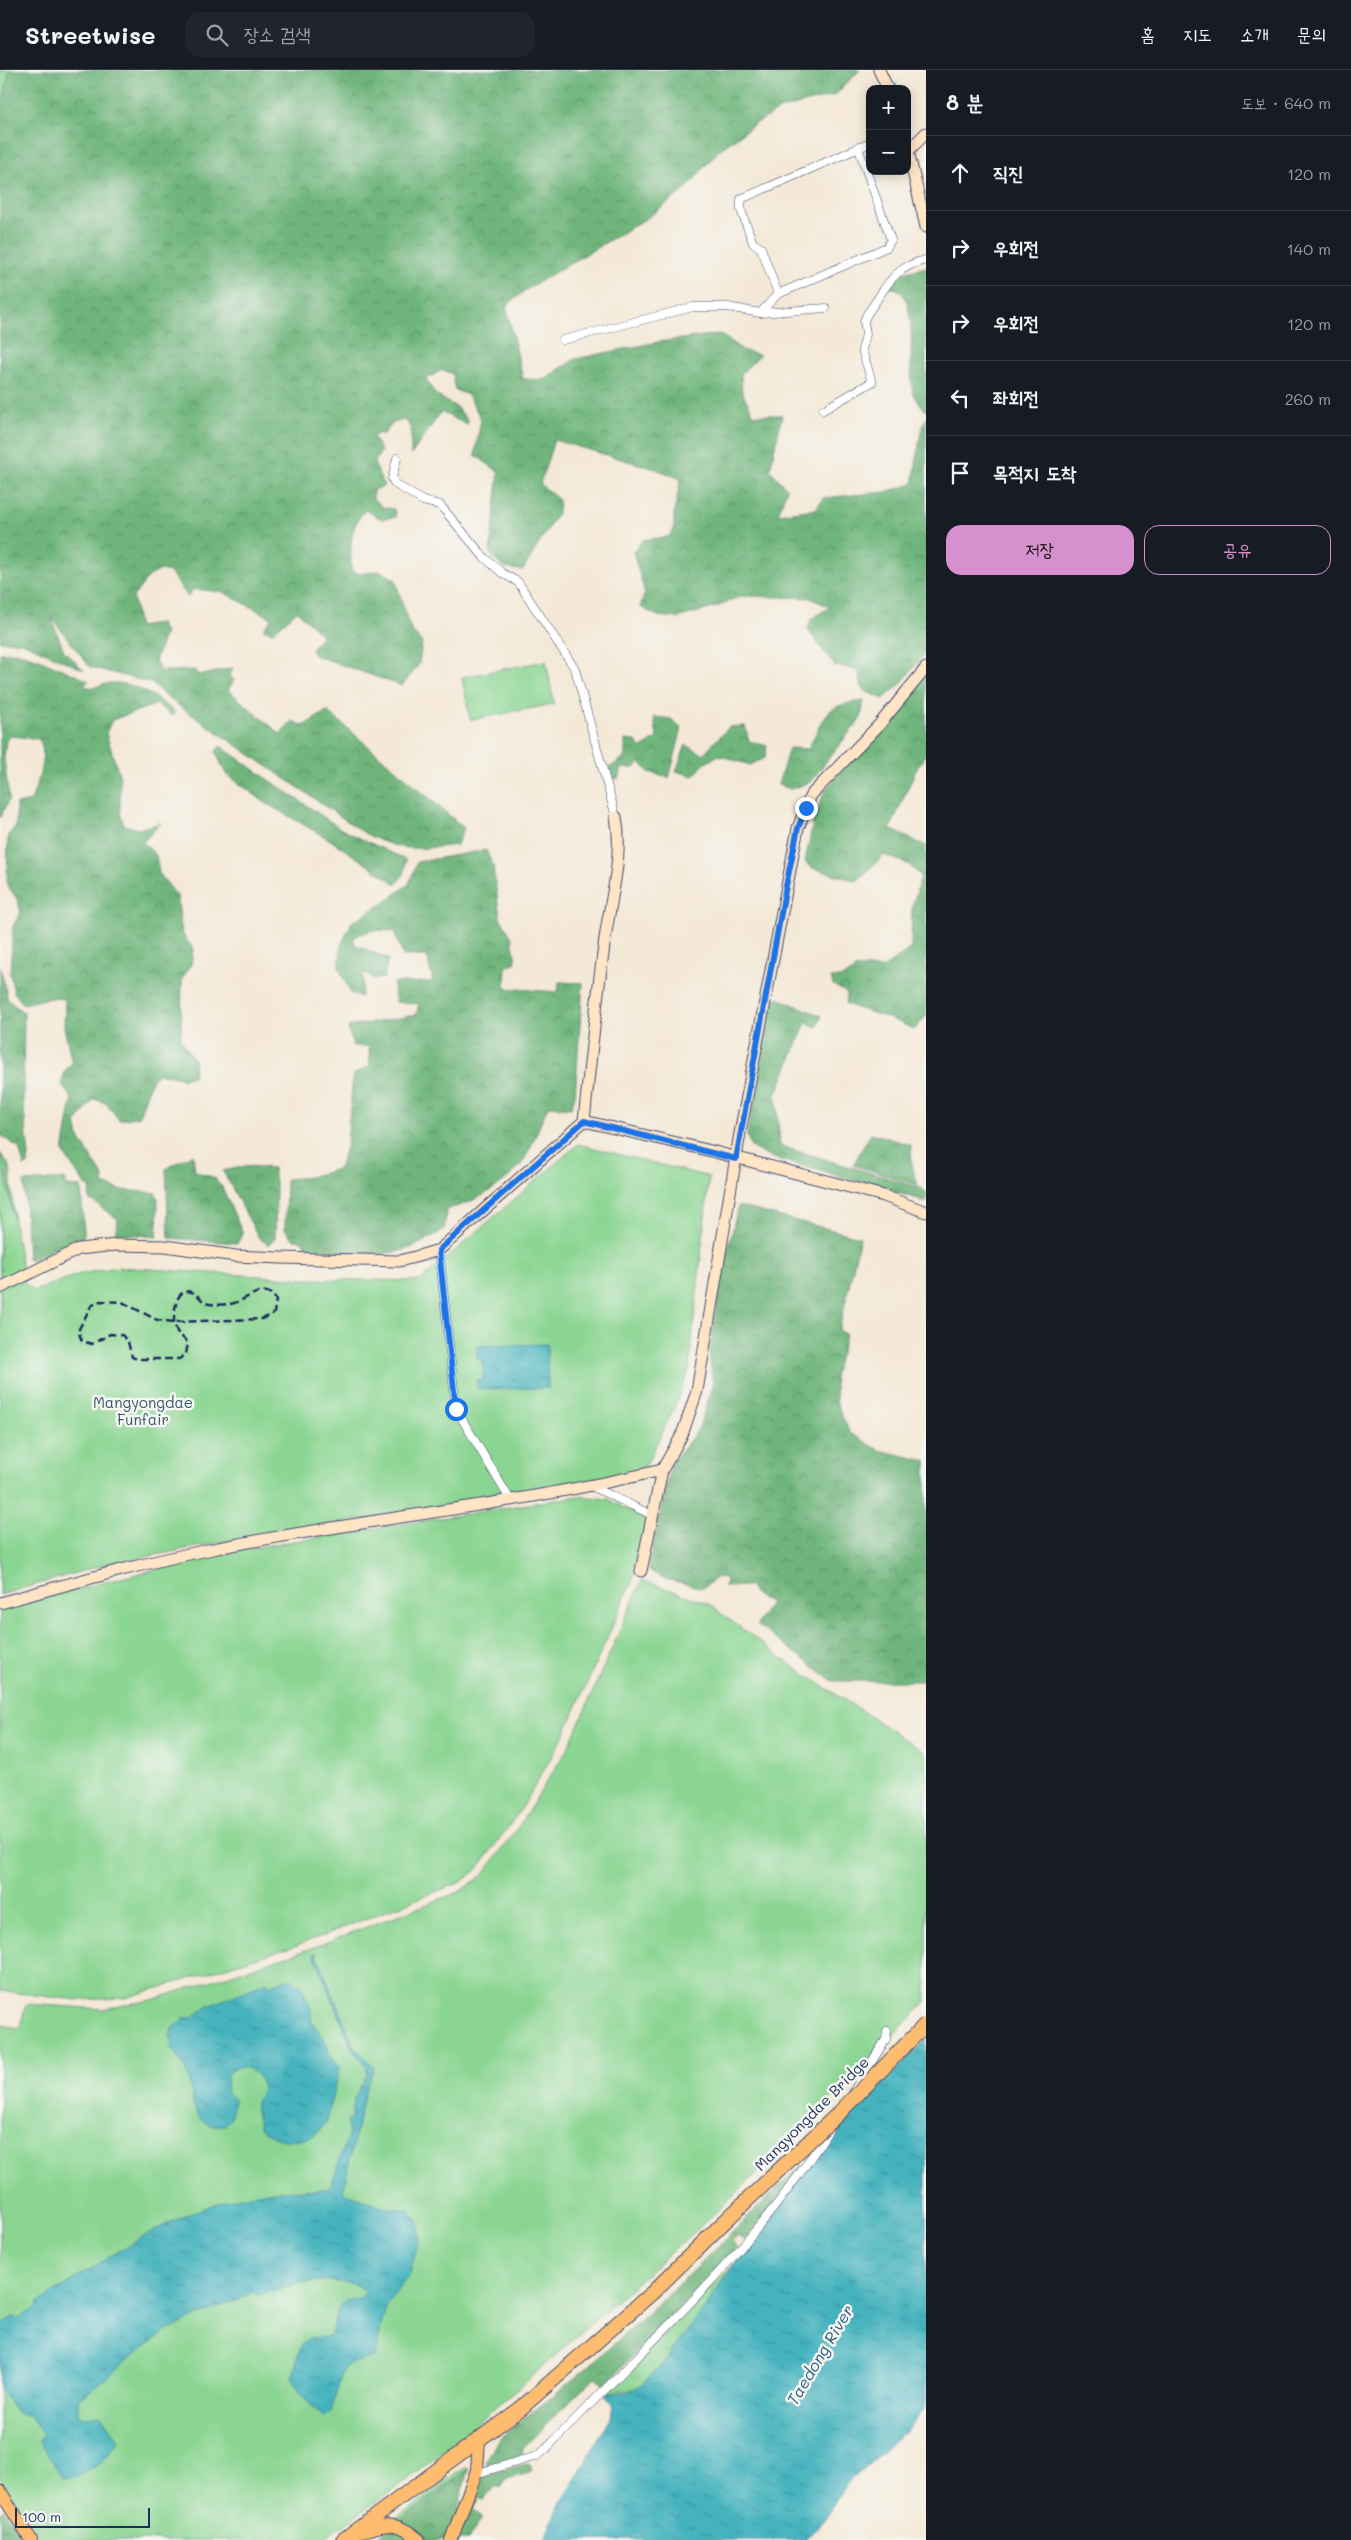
<!DOCTYPE html>
<html lang="ko">
<head>
<meta charset="utf-8">
<style>
	body { margin:0; font-family:Mali,"Poor Story",sans-serif; background:#20242c; color:#f1f3f6 }
	.controls { position:absolute; right:15px; top:15px; display:grid; overflow:hidden; border-radius:10px; box-shadow:0 2px 12px #0003 }
	.controls button { width:45px; height:45px; display:grid; place-items:center; padding:0; border:0; border-bottom:1px solid #363941; background:#171b24; color:#f1f3f6; font:25px sans-serif }
	.scale { position:absolute; left:15px; bottom:12px; width:135px; box-sizing:border-box; padding-left:5px; border:2px solid #1b2f5e; border-top:0; font-size:14px; line-height:18px; white-space:nowrap; color:#1b2f5e; -webkit-text-stroke:4px #f6f6f2; paint-order:stroke }
	.stop { position:absolute; width:15px; height:15px; margin:-11px; border:4px solid #1a73e8; border-radius:50%; background:#fff }
	.stop.end { background:#1a73e8; border-color:#fff; box-shadow:0 1px 5px #0008 }
	.list { margin:0; padding:0; list-style:none }
	h2 { display:flex; justify-content:space-between; align-items:center; height:65px; margin:0; padding:0 20px; font-size:21px }
	h2 small { font-size:16px; font-weight:400; color:#9ea1a6 }
	.list li { display:grid; grid-template-columns:32px 1fr auto; gap:15px; align-items:center; box-sizing:border-box; height:75px; padding:0 20px; border-top:1px solid #363941 }
	.list b { display:block; font-size:19px; white-space:nowrap }
	.list em { font-size:16px; font-style:normal; color:#9ea1a6 }
	.actions { display:flex; gap:10px; padding:15px 20px }
	.actions a { flex:1; padding:11px 0; border:1px solid #d690ce; border-radius:15px; text-align:center; font-size:18px; color:#d690ce }
	.actions .main { background:#d690ce; color:#111 }
	.icon { flex:none; width:28px; height:28px; fill:none; stroke:currentColor; stroke-width:2; stroke-linecap:round; stroke-linejoin:round }
	.map { position:relative; flex:none; width:926px; height:2470px; overflow:hidden }
	header { display:flex; align-items:center; gap:30px; box-sizing:border-box; height:70px; padding:0 25px; background:#171b24; border-bottom:1px solid #363941 }
	header strong { font-size:24px }
	nav { display:flex; gap:28px; margin-inline-start:auto; font-size:18px }
	.search { width:350px; height:45px; background:#20242c; display:flex; align-items:center; gap:12px; box-sizing:border-box; padding:0 18px; border-radius:15px; color:#9ea1a6; font-size:19px }
	main { display:flex }
	aside { flex:1; background:#171b24 }
	.map>svg:first-child { display:block }
	.grass { fill:url(#grass-tufts); stroke:#538278 }
	.forest { fill:url(#forest-crowns); stroke:#46726d }
	.park { fill:#8bd592; stroke:#538278 }
	.water { fill:url(#water-ripples); stroke:#30718e }
	.lines { fill:none; stroke-linecap:round; stroke-linejoin:round }
	.street-casing { stroke:#3c4b70; stroke-width:9 }
	.secondary-casing { stroke:#3c4b70; stroke-width:13 }
	.primary-casing { stroke:#3c4b70; stroke-width:14 }
	.highway-casing { stroke:#3c4b70; stroke-width:16 }
	.street { stroke:#fff; stroke-width:8 }
	.secondary { stroke:#ffe4c6; stroke-width:11 }
	.primary { stroke:#febc70; stroke-width:12 }
	.highway { stroke:#febc70; stroke-width:14 }
	.rail { stroke:#1b2f5e; stroke-width:2.5; stroke-dasharray:8 4; stroke-linecap:butt }
	.highway-bridge-casing { stroke:#3c4b70; stroke-width:16; stroke-linecap:butt }
	.highway-bridge { stroke:#febc70; stroke-width:14 }
	.route { stroke:#1a73e8; stroke-width:6 }
	.labels { text-anchor:middle; stroke-width:5; stroke-linejoin:round; paint-order:stroke }
	.park-label { font-size:15px; fill:#37586b; stroke:#f6f6f2 }
	.street-label { font-size:15px; fill:#1b2f5e; stroke:#f6f6f2 }
	.water-label { font-size:16px; font-style:italic; fill:#295d80; stroke:#f6f6f2 }
</style>
</head>
<body>
<header>
<strong>Streetwise</strong>
<div class="search"><svg class="icon" aria-label="search" viewBox="0 0 24 24"><circle cx="10" cy="10" r="6"/><path d="M15 15l6 6"/></svg>장소 검색</div>
<nav><a>홈</a><a>지도</a><a>소개</a><a>문의</a></nav>
</header>
<main>
<div class="map">
<svg width="926" height="2470" viewBox="0 0 926 2470">
	<defs>
		<pattern id="grass-tufts" width="24" height="20" patternUnits="userSpaceOnUse" patternTransform="scale(1.25)"><rect width="24" height="20" fill="#8bd592"/><path d="M3 7l-1-3M5 7V3M7 7l1-3M15 17l-1-3M17 17v-4M19 17l1-3" fill="none" stroke="#77b780"/></pattern>
		<pattern id="forest-crowns" width="20" height="18" patternUnits="userSpaceOnUse" patternTransform="scale(1.25)"><rect width="20" height="18" fill="#70b67c"/><path d="M2 6a3 3 0 1 1 6 0M12 15a3 3 0 1 1 6 0" fill="none" stroke="#5b9469"/></pattern>
		<pattern id="water-ripples" width="26" height="14" patternUnits="userSpaceOnUse" patternTransform="scale(1.25)"><rect width="26" height="14" fill="#44b3be"/><path d="M2 4q2-2 4 0t4 0M15 11q2-2 4 0t4 0" fill="none" stroke="#38929e"/></pattern>
	</defs>
	<rect width="100%" height="100%" fill="#f6f6f2"/>
	<filter id="ink" filterUnits="userSpaceOnUse"><feTurbulence type="fractalNoise" baseFrequency=".02" numOctaves="2"/><feDisplacementMap in="SourceGraphic" scale="10" xChannelSelector="R" yChannelSelector="G"/><feConvolveMatrix kernelMatrix="1 2 1 2 8 2 1 2 1" color-interpolation-filters="sRGB"/></filter>
	<filter id="wash" filterUnits="userSpaceOnUse"><feTurbulence type="fractalNoise" baseFrequency=".0096" numOctaves="4" result="noise"/><feDisplacementMap in="SourceGraphic" scale="20" xChannelSelector="R" yChannelSelector="G"/><feGaussianBlur stdDeviation="1.12" result="paint"/><feColorMatrix in="noise" values="0 0 0 0 0 0 0 0 0 0 0 0 0 0 0 0 0 1.4 0 .05"/><feComposite in="paint" operator="in"/></filter>
	<g filter="url(#wash)">
		<rect width="100%" height="100%" fill="#f4e8d6"/>
		<g class="grass">
			<path d="M734,2193C712,2227 671,2300 636,2318C626,2323 615,2319 606,2323Z"/>
			<path d="M465,2397L469,2399L400,2451L398,2450L399,2447Z"/>
		</g>
		<g class="forest">
			<path d="M0,0H860L835,25L781,39L755,54L718,81L686,119L647,148L527,219L506,236L523,309L543,310L575,289L658,272L720,264L742,280L760,285L741,304L742,322L754,345H782L770,400L787,419L778,444L816,439L823,428L885,422L913,414L921,361L926,348V582L900,615L883,629L863,620L858,599L835,596L808,560L811,549L830,537L810,528L741,526L716,537L677,548L658,546L640,537L645,523L633,482L643,470L668,467L674,460V443L681,409L656,399L554,370L540,414L559,430L558,442L523,500C507,499 499,498 490,483L499,402L475,385L481,349L468,325L455,320L453,304L442,300L426,309L435,324L456,337L468,350L467,355L441,342L411,385V359L406,350L394,352L383,365L379,363L373,367L381,381L374,393L384,416L373,420V429L383,437L394,439L396,447L381,449L366,440C348,456 351,479 351,501L359,504L380,501L395,509L410,558L422,573L419,594L402,616L314,585L311,579L322,565L297,541L273,562L263,559L272,548L223,522L193,519L188,527L170,502L161,500L149,506L133,527L139,557L160,553L165,563L155,590L160,601L195,600L197,604L202,605L233,598L229,606L234,610L228,620L280,664L292,651L303,656L327,641L464,758L457,775C416,779 404,783 366,764L169,629L151,613L90,597L51,547L64,581L84,600L22,572L0,571Z"/>
			<path d="M926,197V341C922,336 915,329 913,322C907,298 919,236 899,220C896,218 891,218 888,217L903,203Z"/>
			<path d="M15,582L37,588L89,611L84,616C95,620 100,614 111,613C136,612 157,628 175,642L172,646L157,634L112,650L106,663L120,707V743L124,755L138,759L161,753L143,772L156,785L159,803L177,826L182,863L193,879L191,895L182,909L181,970L195,991L193,1006L182,1009L159,1003L152,1009L139,1046L119,1050L106,1033L94,1029L76,1052L79,1068L104,1108L103,1114L121,1120L156,1123L158,1130L157,1167L115,1163L118,1149L89,1129L90,1117L85,1115L63,1082L72,1029L62,1015L64,1002L72,993L64,957L65,929L50,928L23,934L14,922L10,904L13,856L21,842L17,829L7,815L8,765L16,756V734L31,731C37,714 49,685 39,669L11,666L6,670L4,688L9,729L0,748V583Z"/>
			<path d="M926,604V684L915,702L890,759L926,776V946L914,960C893,947 869,943 846,934L847,923L833,915L831,908H842L857,898H883L911,878L912,838L921,806L908,794L884,785L857,811L812,798L805,792L813,753L825,720Z"/>
			<path d="M864,631L861,648L810,712L791,719L778,715L789,678L808,679C826,646 822,635 864,631Z"/>
			<path d="M654,647L671,649L682,658L669,708L649,702L640,693L635,698H621L618,709L609,707V698L625,687V670L636,671L640,679L657,668Z"/>
			<path d="M745,656L749,671L767,676L765,688L750,695L718,685L703,695L694,706L676,701L686,675L703,684L729,657Z"/>
			<path d="M220,676L341,759L406,790L404,804L396,814L332,771L264,732L225,703L216,682Z"/>
			<path d="M486,780L493,796L500,847L512,868L516,892L506,897L505,918L558,922L559,912L583,913L575,1026L571,1038L548,1036C541,1051 529,1085 520,1096C502,1116 472,1134 447,1139L444,1160C429,1168 413,1179 396,1182C367,1187 336,1181 307,1178L302,1170L293,1169L285,1159L286,1109L310,1107L339,1099L347,1074L353,1005L370,996L369,976H353L348,957L416,945L419,934L396,932L393,913L433,912L427,886H403L394,861L372,860L354,867V874L388,889L384,908L374,909L364,902L361,927L351,924L339,898L341,875L352,852L384,833L409,814L417,792Z"/>
			<path d="M0,896L8,930L24,943L23,1032L29,1085L28,1095L24,1096L19,1078L0,1065Z"/>
			<path d="M777,928L822,946L817,957L806,953L776,1025L780,1076L921,1118L926,1122V1133L919,1129L767,1086L751,1077L747,1065L772,935L774,929Z"/>
			<path d="M871,1063L911,1075L912,1097L918,1115L853,1095Z"/>
			<path d="M0,1083L10,1096L17,1195L0,1205Z"/>
			<path d="M193,1084L195,1101L215,1108L222,1117L243,1164L237,1173L169,1168L166,1099Z"/>
			<path d="M247,1096L273,1098L276,1120L275,1169L269,1175L259,1168L223,1101Z"/>
			<path d="M65,1109L67,1116L81,1117L84,1164L81,1171L53,1179L33,1190L28,1189L24,1112Z"/>
			<path d="M738,1136L860,1167L839,1260L846,1265L834,1307L837,1335L850,1363L879,1380L926,1391V1611H833L757,1555L770,1532L755,1525L750,1516L725,1517L726,1508L717,1507L703,1518L666,1509L650,1501L649,1493L671,1394L698,1360L713,1316L709,1283L719,1219Z"/>
			<path d="M801,2095L802,2098L745,2170L738,2166L732,2172L738,2178L604,2315L594,2307L522,2379L523,2385L486,2396C489,2369 531,2344 552,2327C640,2255 720,2174 801,2095Z"/>
			<path d="M529,2393L532,2400L530,2403L507,2409L501,2418L496,2416L483,2431L479,2429L473,2439L482,2448L468,2470H454L478,2412L488,2404Z"/>
			<path d="M469,2399L449,2470H423L400,2451Z"/>
			<path d="M4,2439L23,2470H0V2442Z"/>
			<path d="M390,2458L415,2470H372Z"/>
		</g>
		<g class="park">
			<path d="M0,0H9L0,48Z"/>
			<path d="M546,591L554,634L470,650L462,607Z"/>
			<path d="M578,1074L709,1107L689,1300L676,1334L646,1395L616,1408L212,1474L99,1496L0,1525V1099L5,1103L25,1214L34,1221L80,1204L118,1197L306,1209L420,1211Z"/>
			<path d="M579,1426L608,1429L646,1450L638,1498L564,1665L522,1738L476,1801L461,1812L298,1875L125,1928L78,1930L0,1921V1539L188,1491L245,1479Z"/>
			<path d="M642,1510L707,1533L791,1595L926,1683V1932L736,2124L521,2316L417,2403L333,2462L320,2470H41L0,2408V1955L19,1958L27,1934L103,1939L152,1930L309,1879L459,1822L483,1805L517,1759L568,1678Z"/>
		</g>
		<g class="water">
			<path d="M547,1274L548,1318L477,1319V1310H481L484,1301L482,1292L477,1288L476,1276Z"/>
			<path d="M316,1883L354,1976L374,1997L365,2022L343,2120L346,2124L388,2138L407,2139L418,2151L420,2167L409,2207L400,2215L386,2237L374,2287L349,2294L343,2299L331,2342L327,2346H322L298,2321L292,2309L301,2275L309,2268L330,2267L340,2235L348,2230L361,2229L364,2221C357,2213 348,2213 339,2212C306,2208 288,2216 258,2226L254,2222C224,2235 194,2246 166,2262C134,2282 108,2308 78,2330V2344L84,2347L101,2345L118,2370C113,2385 79,2414 62,2407L39,2370L43,2365L29,2345L17,2344L0,2317V2255L14,2247L18,2249L39,2236L38,2233C109,2188 182,2132 269,2122C287,2120 307,2120 326,2119L331,2115L349,2063L347,2052L352,2046L354,2029L367,2004L366,1996L353,1980L314,1884Z"/>
			<path d="M282,1910H292L297,1915L300,1912L311,1939V1950L324,1968L331,1988L339,1997C339,2008 335,2016 332,2027C330,2034 330,2043 327,2050C314,2076 280,2076 260,2058C258,2050 255,2042 256,2034C257,2025 264,2022 261,2012C257,1998 233,1990 227,2006C226,2011 226,2018 227,2023L235,2030L230,2049L225,2055C187,2060 195,2024 187,2002C183,1992 175,1984 169,1976L172,1973L170,1966L172,1958L183,1951L182,1948H192L208,1936L267,1912L269,1916Z"/>
			<path d="M926,1969V2337L908,2359L847,2414L819,2457L806,2470H545L559,2437L611,2347L613,2334L606,2327V2323L628,2322L638,2317L658,2300L707,2235L758,2159L821,2077Z"/>
		</g>
	</g>
	<g filter="url(#ink)">
		<g class="lines">
			<defs>
				<g id="street">
					<path d="M778,224L887,177L891,170L858,77"/>
					<path d="M760,243L826,238"/>
					<path d="M563,270L693,237H728L760,243L778,224L761,178L753,173L741,140V129L870,73"/>
					<path d="M823,340L872,312L862,280L866,264L864,251L867,244C886,219 891,197 926,190"/>
					<path d="M397,388L392,409L395,414L423,431L440,435L483,486L502,503L518,512L575,599L616,747"/>
					<path d="M439,1180L456,1339L511,1431"/>
					<path d="M593,1417L652,1445"/>
					<path d="M853,2022L886,1969L887,1961"/>
					<path d="M477,2400L482,2402L537,2386L546,2379C646,2276 757,2178 832,2055"/>
				</g>
				<g id="secondary">
					<path d="M879,0L888,19"/>
					<path d="M926,63L908,81L926,157"/>
					<path d="M584,1051L711,1081L884,1126L926,1142"/>
					<path d="M0,1218L79,1179L116,1175L165,1176L236,1186L280,1188L399,1191L415,1187L439,1180L584,1051C590,992 596,934 604,876C609,834 624,788 616,747"/>
					<path d="M641,1501L662,1400L682,1365L697,1321L740,1063L798,758L811,725L879,655L926,598"/>
					<path d="M0,1533C69,1514 138,1494 208,1480C359,1449 512,1436 662,1400"/>
				</g>
				<g id="primary">
					<path d="M0,2421L31,2470"/>
					<path d="M355,2464C382,2454 396,2449 419,2470"/>
					<path d="M451,2470L477,2400L479,2370"/>
				</g>
				<path id="highway" d="M343,2470L520,2339L653,2222L720,2156"/>
			</defs>
			<use href="#street" class="street-casing"/>
			<use href="#secondary" class="secondary-casing"/>
			<use href="#primary" class="primary-casing"/>
			<use href="#highway" class="highway-casing"/>
			<use href="#street" class="street"/>
			<use href="#secondary" class="secondary"/>
			<use href="#primary" class="primary"/>
			<use href="#highway" class="highway"/>
			<path class="rail" d="M174,1252L157,1250L122,1232L100,1231L91,1236L78,1261L82,1271L92,1274L110,1264L122,1265L128,1272L132,1287L137,1289H179L186,1284L188,1273L177,1262L174,1252C174,1241 176,1214 194,1223C198,1225 201,1230 206,1233C211,1235 222,1235 229,1234C245,1233 264,1209 276,1230L274,1243L262,1249L174,1252"/>
			<defs>
				<path id="highway-bridge" d="M720,2156L840,2042L926,1954"/>
			</defs>
			<use href="#highway-bridge" class="highway-bridge-casing"/>
			<use href="#highway-bridge" class="highway-bridge"/>
		</g>
	</g>
	<g class="lines" filter="url(#ink)">
		<path class="route" d="M456,1339L439,1180L584,1051L736,1089L786,816L798,758L806,738"/>
	</g>
	<g class="labels">
		<g class="park-label">
			<text x="143" y="1338">Mangyongdae<tspan x="143" dy="17">Funfair</tspan></text>
		</g>
		<g class="street-label">
			<text transform="translate(812 2044) rotate(-45)" y="5">Mangyongdae Bridge</text>
		</g>
		<g class="water-label">
			<text transform="translate(820 2285) rotate(-59)" y="6">Taedong River</text>
		</g>
	</g>
</svg>
<div class="controls">
<button>+</button>
<button>−</button>
</div>
<div class="scale">100 m</div>
<div class="stop" style="left:456px;top:1339px"></div>
<div class="stop end" style="left:806px;top:738px"></div>
</div>
<aside>
<h2>8 분<small>도보 · 640 m</small></h2>
<ul class="list">
<li><svg class="icon" aria-label="ahead" viewBox="0 0 24 24"><path d="M12 20V5M6 11l6-6 6 6"/></svg><div><b>직진</b></div><em>120 m</em></li>
<li><svg class="icon" aria-label="right" viewBox="0 0 24 24"><path d="M7 20v-9h11M14 6l5 5-5 5"/></svg><div><b>우회전</b></div><em>140 m</em></li>
<li><svg class="icon" aria-label="right" viewBox="0 0 24 24"><path d="M7 20v-9h11M14 6l5 5-5 5"/></svg><div><b>우회전</b></div><em>120 m</em></li>
<li><svg class="icon" aria-label="left" viewBox="0 0 24 24"><path d="M17 20v-9H6M10 6l-5 5 5 5"/></svg><div><b>좌회전</b></div><em>260 m</em></li>
<li><svg class="icon" aria-label="arrive" viewBox="0 0 24 24"><path d="M6 21V4h12l-3 4 3 4H6"/></svg><div><b>목적지 도착</b></div></li>
</ul>
<div class="actions"><a class="main">저장</a><a>공유</a></div>
</aside>
</main>
</body>
</html>
